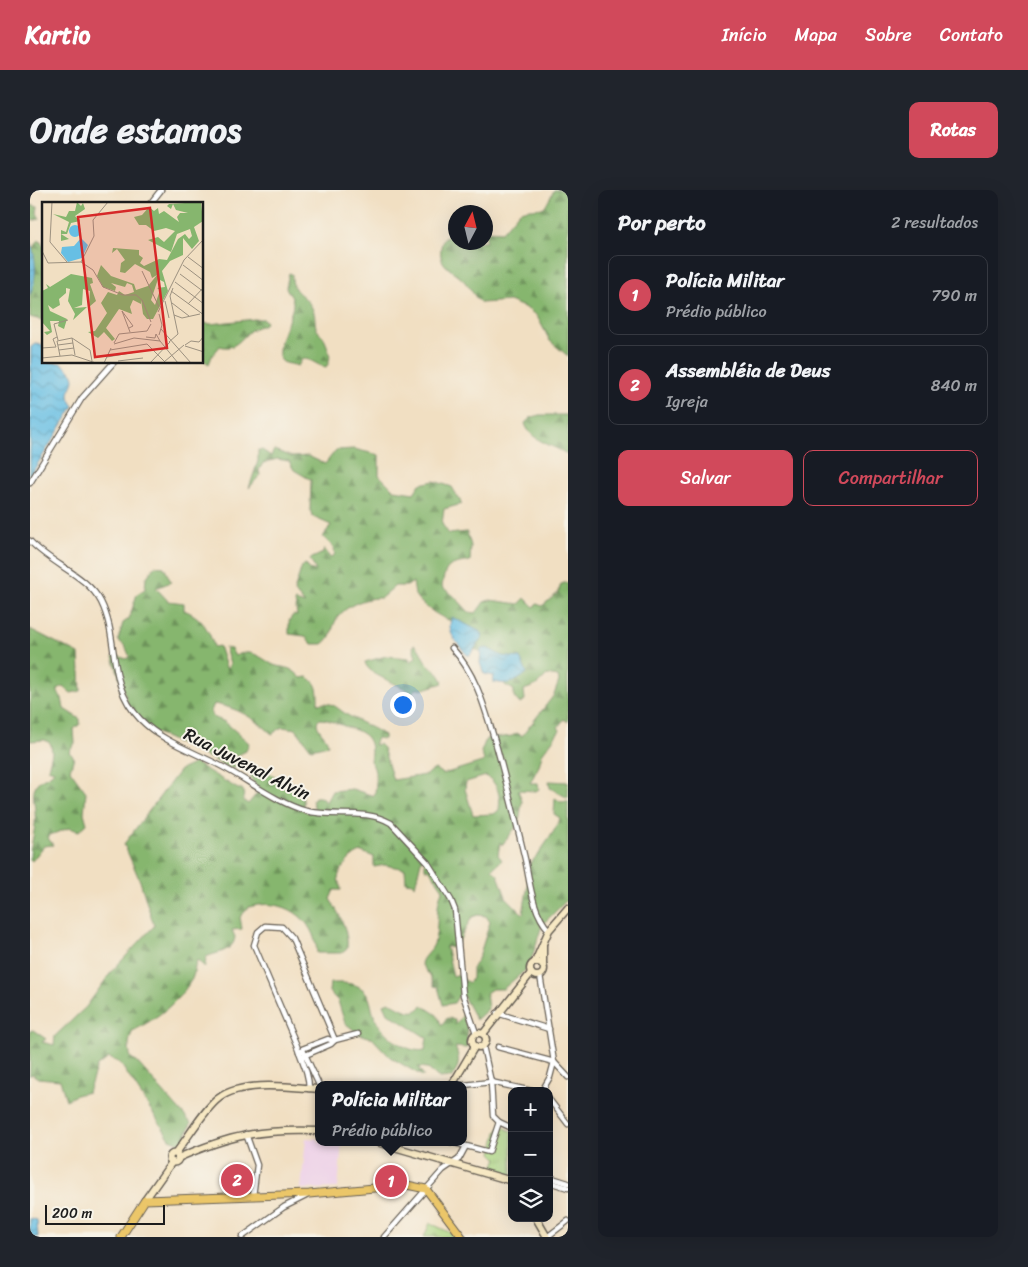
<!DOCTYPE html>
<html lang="pt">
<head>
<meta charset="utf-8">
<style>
	body { margin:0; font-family:Sriracha,sans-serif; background:#20242c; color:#f1f3f6 }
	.controls { position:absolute; right:15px; bottom:15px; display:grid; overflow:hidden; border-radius:10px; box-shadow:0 5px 20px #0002 }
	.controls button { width:45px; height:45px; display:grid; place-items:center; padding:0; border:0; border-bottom:1px solid #363941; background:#171b24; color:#f1f3f6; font:25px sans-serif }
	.compass { position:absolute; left:418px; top:15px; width:45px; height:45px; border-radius:50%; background:#171b24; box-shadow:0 5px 20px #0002; rotate:7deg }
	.scale { position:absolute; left:15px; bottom:12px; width:120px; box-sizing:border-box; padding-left:5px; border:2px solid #1c1c1c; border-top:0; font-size:14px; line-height:18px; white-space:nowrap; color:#1c1c1c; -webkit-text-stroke:4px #f7f3e8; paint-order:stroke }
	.you { position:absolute; left:372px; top:514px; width:18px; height:18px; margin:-12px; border:4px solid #fff; border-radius:50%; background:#1a73e8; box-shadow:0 0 0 8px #1a73e833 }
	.badge { display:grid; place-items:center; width:32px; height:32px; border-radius:50%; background:#d1495b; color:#fff; font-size:16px; font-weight:700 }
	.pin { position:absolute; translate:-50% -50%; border:2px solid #fff; box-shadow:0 1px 5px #0006 }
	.popup { position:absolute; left:285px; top:891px; width:152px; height:65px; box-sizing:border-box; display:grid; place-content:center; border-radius:10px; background:#171b24; filter:drop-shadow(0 1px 4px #0005); font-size:16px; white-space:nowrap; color:#9ea1a6 }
	.popup b { font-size:19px; color:#f1f3f6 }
	.popup::after { content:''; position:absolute; left:50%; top:100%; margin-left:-10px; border:10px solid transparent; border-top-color:#171b24 }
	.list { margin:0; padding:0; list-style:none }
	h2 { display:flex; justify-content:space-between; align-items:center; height:65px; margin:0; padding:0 20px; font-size:21px }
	h2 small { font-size:16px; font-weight:400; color:#9ea1a6 }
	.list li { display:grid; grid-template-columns:32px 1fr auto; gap:15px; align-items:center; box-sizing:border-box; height:80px; margin:0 10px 10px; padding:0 10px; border:1px solid #363941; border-radius:10px }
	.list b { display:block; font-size:19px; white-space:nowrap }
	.list p { margin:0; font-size:16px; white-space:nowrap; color:#9ea1a6 }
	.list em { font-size:16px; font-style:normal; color:#9ea1a6 }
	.actions { display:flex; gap:10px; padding:15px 20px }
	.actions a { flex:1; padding:11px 0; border:1px solid #d1495b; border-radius:10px; text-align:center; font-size:18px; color:#d1495b }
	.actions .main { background:#d1495b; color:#fff }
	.icon { flex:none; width:28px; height:28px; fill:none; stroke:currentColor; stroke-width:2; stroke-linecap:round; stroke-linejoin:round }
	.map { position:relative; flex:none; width:538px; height:1047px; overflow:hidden; border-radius:10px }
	header { display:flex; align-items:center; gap:30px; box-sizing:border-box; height:70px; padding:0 25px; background:#d1495b; color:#fff }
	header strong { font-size:24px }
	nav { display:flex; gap:28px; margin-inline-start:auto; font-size:18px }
	.intro { display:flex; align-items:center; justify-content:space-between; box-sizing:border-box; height:120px; padding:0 30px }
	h1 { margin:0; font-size:35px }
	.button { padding:12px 22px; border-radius:10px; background:#d1495b; color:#fff; font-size:18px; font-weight:700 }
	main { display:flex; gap:30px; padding:0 30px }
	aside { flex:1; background:#171b24; border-radius:10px; box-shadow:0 5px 20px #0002 }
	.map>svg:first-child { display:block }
	.built { fill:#edd0e8 }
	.grass { fill:url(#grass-tufts); stroke:#62784e }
	.forest { fill:url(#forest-firs); stroke:#516945; fill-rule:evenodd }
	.cemetery { fill:url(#cemetery-stones); stroke:#62784e }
	.water { fill:url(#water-waves); stroke:#426e80 }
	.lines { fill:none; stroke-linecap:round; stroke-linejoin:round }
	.street-casing { stroke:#676056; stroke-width:7 }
	.secondary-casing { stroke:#676056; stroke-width:9 }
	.primary-casing { stroke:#676056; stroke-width:9 }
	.street { stroke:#fff; stroke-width:4.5 }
	.secondary { stroke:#f7e8c3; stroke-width:6 }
	.primary { stroke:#ebc669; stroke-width:7 }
	.labels { text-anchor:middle; stroke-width:4; stroke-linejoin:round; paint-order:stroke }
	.street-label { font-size:18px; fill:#1c1c1c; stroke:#f7f3e8 }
	.inset-road { fill:none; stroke:#9c9180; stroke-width:1 }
	.view { fill:#d62828; fill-opacity:0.15; stroke:#d62828; stroke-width:2.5 }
	.inset-edge { fill:none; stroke:#1c1c1c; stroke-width:2.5 }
</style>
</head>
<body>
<header>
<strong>Kartio</strong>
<nav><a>Início</a><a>Mapa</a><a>Sobre</a><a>Contato</a></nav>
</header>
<div class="intro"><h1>Onde estamos</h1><a class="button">Rotas</a></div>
<main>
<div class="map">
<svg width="538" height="1047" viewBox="0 0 538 1047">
	<defs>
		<pattern id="grass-tufts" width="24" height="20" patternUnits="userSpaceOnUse" patternTransform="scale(1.25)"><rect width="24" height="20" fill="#a9d480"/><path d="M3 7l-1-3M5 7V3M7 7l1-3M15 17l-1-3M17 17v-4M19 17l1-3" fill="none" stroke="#91b56e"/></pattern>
		<pattern id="forest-firs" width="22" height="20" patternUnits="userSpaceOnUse" patternTransform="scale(1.25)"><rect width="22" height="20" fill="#86b66e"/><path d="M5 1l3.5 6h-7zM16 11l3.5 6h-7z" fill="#6d935a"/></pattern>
		<pattern id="cemetery-stones" width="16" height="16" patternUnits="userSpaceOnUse" patternTransform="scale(1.25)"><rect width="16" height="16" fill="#a9d480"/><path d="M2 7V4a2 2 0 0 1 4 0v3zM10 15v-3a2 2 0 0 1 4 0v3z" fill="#91b56e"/></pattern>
		<pattern id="water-waves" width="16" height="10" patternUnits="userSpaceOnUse" patternTransform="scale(1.25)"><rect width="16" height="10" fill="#67bfe4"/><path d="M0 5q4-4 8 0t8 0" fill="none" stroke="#549ab8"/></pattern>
	</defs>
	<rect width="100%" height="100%" fill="#f7f3e8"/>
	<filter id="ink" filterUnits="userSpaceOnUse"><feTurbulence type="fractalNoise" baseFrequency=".02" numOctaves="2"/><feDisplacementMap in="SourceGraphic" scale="10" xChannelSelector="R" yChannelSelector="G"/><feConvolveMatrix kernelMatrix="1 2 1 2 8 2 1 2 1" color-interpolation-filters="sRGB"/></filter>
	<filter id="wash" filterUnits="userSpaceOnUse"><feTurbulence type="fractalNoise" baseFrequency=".0096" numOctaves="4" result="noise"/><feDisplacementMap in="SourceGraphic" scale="20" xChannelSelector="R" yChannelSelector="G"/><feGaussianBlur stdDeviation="1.12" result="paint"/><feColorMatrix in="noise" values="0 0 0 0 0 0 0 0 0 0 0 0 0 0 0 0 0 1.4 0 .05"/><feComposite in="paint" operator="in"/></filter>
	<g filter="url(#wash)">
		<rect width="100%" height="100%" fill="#f1dfc2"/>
		<path class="built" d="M276,948L288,949V952H312L308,998L271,999Z"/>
		<path class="grass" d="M472,936L482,942V986L462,981L467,968L462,963L467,942Z"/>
		<g class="forest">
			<path d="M524,0H538V166L520,151L507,126L496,118L479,111L451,113C444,107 441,98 434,91C419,76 405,76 413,49L425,43L426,52H456V41L472,42L490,21C514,15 512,26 524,0Z"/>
			<path d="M0,15L8,17L7,23L10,29L0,31Z"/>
			<path d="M9,50L14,56V125L11,130L0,127V61Z"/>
			<path d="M259,83L262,84C261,104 273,102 281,116C289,129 280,136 293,146C297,156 304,168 296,177C287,176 281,168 272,169L268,176C263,174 257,174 253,172C240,163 262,128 263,115C264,108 258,103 256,97Z"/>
			<path d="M225,129H234L236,133C232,136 226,137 221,140C211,148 205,161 190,156L182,166L179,174L173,170V133L180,134Z"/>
			<path d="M509,225H538V265C525,255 500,252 495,233L500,228Z"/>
			<path d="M324,259L349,265V285L364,300L384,303L390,294L404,291L422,297L432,314L414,319L412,334L419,344L437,342L441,356L440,371C419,375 415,374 412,397L424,406L439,422L446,423L454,412L460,410L489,414L495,408L504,417L507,414L512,416L528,403L531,394L538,392V532L534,529L528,537L530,540L512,564L509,576L500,593H508L509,599L506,601L488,600L492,611L489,633L472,655L470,652L468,665L472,670L462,679L468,685L476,707L493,724L498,694L496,678C504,671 528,638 530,628L524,624L525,608L531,612L538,611V709L512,735L499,777L473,799H462L456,803L458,819L446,830L431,802L424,813L413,815L408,797L404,796L400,786L391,774C392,766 401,762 404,754C410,735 404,716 413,699L399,679H395V672L392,667L385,696L383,693L376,692L375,679L355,675L344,677V667L332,662C323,663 309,679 308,688C308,692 311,696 311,700H304L300,709C309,724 319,740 317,759L312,763H287C285,727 253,707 219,717L210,727L212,739L202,740L205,747C203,762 187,762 176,767L175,777L167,770C164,776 165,783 162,789C148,813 127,828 103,841C98,850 98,859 101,868L106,871L161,933L153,954L140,949L90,873L79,868L67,876L58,902L46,905L36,910L30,890L8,888L2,884L0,886V841L3,840L16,849L12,852L24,855L25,846L56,817L82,781L124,736L110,691L94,654L150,580L165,573L208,599H212L214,602L213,610L218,614L229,601L221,588L220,581C244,578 244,592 263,593C270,603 276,607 272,620L280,623V618L285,619L282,611L285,607H290L296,612L302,601L322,599L344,606C347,597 347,578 340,571C345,543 330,542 309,534C302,532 298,529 290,529L287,532C287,542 298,546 298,555L281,559L266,539L252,537L242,544C226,529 206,517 184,514L181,521L183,527L195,532L219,553L216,561L204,567L205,578L203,579L118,539L99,517L83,467L89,466L96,469L100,467L95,456L88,450L93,433L99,429L107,404L115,399L116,388L125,376L134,377L141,392L126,398L138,411L154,413V420C172,427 179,440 184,457L189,456L197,480L200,474L195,458L201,459L205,466C219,459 228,465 240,473C251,480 258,473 271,488L277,487C289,493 288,502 288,514C305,510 309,522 323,528C333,534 343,538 354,545V549L347,548L344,555L349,554L353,558L363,590L395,585L405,579L413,584L452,572L454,570L451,562L456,549L482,546L487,543L492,546L524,505L529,491L528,487L517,485L507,495L494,500L495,510L490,514L484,507V500L475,495L467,465L443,459L425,432C414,430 391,416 385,405C384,401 384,396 383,392L377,396H365L351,408C336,407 314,416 306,430C301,439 303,447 293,454H282L275,446L259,444V431L263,425L267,426L265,411L275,414L264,401L272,376L276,374L279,379L286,381L280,369L293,363L294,358L300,368L305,364L303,357L293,347L301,335L283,327L280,320L281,290L264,280L259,271L247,269L233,273L229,280L230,285L219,298L228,271V260H232L241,266L244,260L262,267L278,266L295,274L306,260ZM456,586C468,593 471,606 469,620L464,624L443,625L435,599L436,592ZM448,725L456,726L460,732L449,767L442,779V788L439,793L427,785L423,786L416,756L421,758L428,753L442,727Z"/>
			<path d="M0,439L49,464L51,501L41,503L33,496L28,499V503L32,508L34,519L50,529V534L44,539L45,553L39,562L44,567L40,580L56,602L54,623L57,634L49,641L39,638L20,645L18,648L23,655L14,656L2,671L0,669C0,653 7,638 5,622C5,613 1,604 6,595C10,587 20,588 24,581L18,579L22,563L21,554L15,550L0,551Z"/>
			<path d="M384,454C393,461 391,467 398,474C404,481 411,483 413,493L394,499H386L382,503C370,494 337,485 335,472L356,466L379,468L380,472L386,467L383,457Z"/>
			<path d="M519,591L538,592V608L520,598Z"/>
			<path d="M300,793C309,793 323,792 331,798C342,805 340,817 345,828C353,845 377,864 395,860L397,848L358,823L354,814L359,812C369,816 384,829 392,815L407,825L412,836L417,828L425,829V835L433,825L437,839V858L425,857C430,868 430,877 422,887L409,888L397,878L388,877L394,886H392L360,867L342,848L329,844L315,833L308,811L299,802Z"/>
		</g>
		<path class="cemetery" d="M400,1033L425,1045L424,1047H394Z"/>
		<g class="water">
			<path d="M0,51C7,69 7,88 0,106Z"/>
			<path d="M5,154L14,155V172L31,173C35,176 41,181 43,185C48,197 31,200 44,216L0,286L1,157Z"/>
			<path d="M422,427L451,442L453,446L440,465H437C428,454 415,442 422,427Z"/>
			<path d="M457,458L472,466L490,468L497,483C485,493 478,495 463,492L464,486L454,484L450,473L451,459Z"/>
			<path d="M0,1028L7,1030L8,1047H0Z"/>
		</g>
	</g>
	<g filter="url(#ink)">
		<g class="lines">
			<defs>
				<g id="street">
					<path d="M120,14L131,0"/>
					<path d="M0,293L52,208L84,172"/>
					<path d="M0,351C22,375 57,385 71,412C90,450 76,494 110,529C131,551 162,561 189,575C217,589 245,612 276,621C304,628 335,618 361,633L398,673L421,710L425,720L433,805L446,843"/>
					<path d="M422,458C448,486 456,523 467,558C477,595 486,631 495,669C500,692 502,722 519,740"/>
					<path d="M510,785L524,872L520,887L512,901"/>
					<path d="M467,823L519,839"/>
					<path d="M305,850L328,844"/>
					<path d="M453,856L461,892L463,926L469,932"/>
					<path d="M468,857L524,872L538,887"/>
					<path d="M272,859L298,849L303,851"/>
					<path d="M269,862L273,860L289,895"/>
					<path d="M271,867L301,854L305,850L262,748L252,737L235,736L228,742L224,755L267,856C272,871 279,883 279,899"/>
					<path d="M434,895L461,892L502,901"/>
					<path d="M519,909L538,934"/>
					<path d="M216,944L227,975L223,1006"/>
					<path d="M421,952L459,962L469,932L482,938"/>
					<path d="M519,987L538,993"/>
					<path d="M519,992L538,998"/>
					<path d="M212,1047L254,1017L276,1006"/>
					<path d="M354,1047L413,980L429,969L436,956"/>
					<path d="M517,1047L538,1031"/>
				</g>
				<g id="secondary">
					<path d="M513,755V775"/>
					<circle cx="507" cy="779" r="7"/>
					<path d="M505,772L519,740L538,718"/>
					<circle cx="449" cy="850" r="7"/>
					<path d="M453,844L501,783"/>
					<path d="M422,895L445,856"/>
					<path d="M347,952L482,991"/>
					<path d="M146,963C157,949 175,918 189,908C212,890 261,897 288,899"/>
					<circle cx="144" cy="968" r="4.5"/>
					<path d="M148,968C200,945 232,939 288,941"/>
					<path d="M115,1010L142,972"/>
					<path d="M506,1028L517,1047"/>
				</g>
				<path id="primary" d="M91,1047L115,1010L279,1004L377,995L396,999L432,1047"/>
			</defs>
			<use href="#street" class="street-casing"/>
			<use href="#secondary" class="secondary-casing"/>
			<use href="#primary" class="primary-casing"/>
			<use href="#street" class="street"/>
			<use href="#secondary" class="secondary"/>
			<use href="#primary" class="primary"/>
		</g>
	</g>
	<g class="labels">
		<g class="street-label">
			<text transform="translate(217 574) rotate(27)" y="6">Rua Juvenal Alvin</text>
		</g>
	</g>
	<g transform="translate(12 12)">
		<rect width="161" height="161" fill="#f1dfc2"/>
		<path d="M35,0L39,4L41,1L43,7L33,14L38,19L29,21L25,32H19L27,37L19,39V28L24,30L27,20L11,12L24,15L27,9H33ZM159,0L161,19L152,25L157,39L150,47L141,36V53L128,59L120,69L126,89L111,117H105L101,112L99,98V102L91,98L88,105L90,112L77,107L64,126L73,137L70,139L62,130L56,136L46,130L53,129L65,111L59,101L66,90L75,93L77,89L83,93L92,90L90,83L85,81L83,85L69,81L74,85L73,89L61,85L55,74L59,63L69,74L92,82L94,88L106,84L115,73L110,76L108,70L93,62L83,71L78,70L79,61L83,58L75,47L70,51L71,46L97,48V53L101,56L98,61L102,64L117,57L125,58L136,37L143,32L147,37L150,34L148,27L135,32L129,50L106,38L116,35L122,40L133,29L124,26L112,29L104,23H97L92,15L100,13L107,5L112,9L116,6L117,12L122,9L137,20L135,15L138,11H146L134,8L131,2L129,7L125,4L127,2ZM116,77L122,80L123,85L115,86L118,88L113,103L109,98ZM29,72L50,76L51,81L48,82L54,99L47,105L48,89L41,87L40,103L32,106L45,105L31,118L33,112L26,99L28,87L24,86V91L17,97L18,103L11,107L6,103L8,109L25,117L22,127L16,124L17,119H8L10,130L5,133L2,130L8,129L0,120V89L6,86L4,82L8,85Z" fill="#86b66e" fill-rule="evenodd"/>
		<path d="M27 29a6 6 0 1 1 12 0a6 6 0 1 1-12 0ZM39,36L46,43L40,56L26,60L19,51L20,45L32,44Z" fill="#67bfe4"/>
		<path class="inset-road" d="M10,0L8,40L25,60M0,49L6,61L39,60M146,55L162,67M39,60L51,68L61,85L81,93H94L100,98L109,120M39,60L52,34L51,18L66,0M141,63L162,79M100,69L117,105M138,72L162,90M133,80L162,102M129,89L162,113M123,99L127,116M130,101L147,114M146,102L162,85M116,110L142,58L162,37M132,113L140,116L158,112M87,126L91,124L80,109L88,130M119,127L149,161M117,133L120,123L117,112M104,135L113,136L114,132L118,139M30,136L33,153M16,138L12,122L26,118M127,140L136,132L128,94L131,86M72,141L77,132L105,129L109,122M72,142L92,136L118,139L136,161M16,143L31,141M143,143L149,139L157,140L162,134M143,144L162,150M0,146L14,145L11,137L15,135M17,148L32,146M68,148L105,142L124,161M18,154L15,139L30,136L48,148L50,159M65,155L100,149M0,156L30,153L54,161M76,159L101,156M122,160L142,143M62,161L69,146M108,161L128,140"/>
		<path class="view" d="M108,6L125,146L53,155L36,15Z"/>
		<rect width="161" height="161" class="inset-edge"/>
	</g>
</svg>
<div class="controls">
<button>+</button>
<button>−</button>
<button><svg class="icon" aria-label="layers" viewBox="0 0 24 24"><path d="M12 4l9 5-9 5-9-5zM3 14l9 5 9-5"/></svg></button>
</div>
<svg class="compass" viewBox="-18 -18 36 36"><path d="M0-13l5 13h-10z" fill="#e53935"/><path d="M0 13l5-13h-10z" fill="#9ea1a6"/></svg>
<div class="scale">200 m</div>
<div class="you"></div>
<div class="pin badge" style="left:361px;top:991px">1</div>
<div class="popup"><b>Polícia Militar</b>Prédio público</div>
<div class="pin badge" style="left:207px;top:990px">2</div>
</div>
<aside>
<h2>Por perto<small>2 resultados</small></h2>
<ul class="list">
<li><span class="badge">1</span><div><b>Polícia Militar</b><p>Prédio público</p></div><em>790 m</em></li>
<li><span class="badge">2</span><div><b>Assembléia de Deus</b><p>Igreja</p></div><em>840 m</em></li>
</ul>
<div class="actions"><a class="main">Salvar</a><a>Compartilhar</a></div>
</aside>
</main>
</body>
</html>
